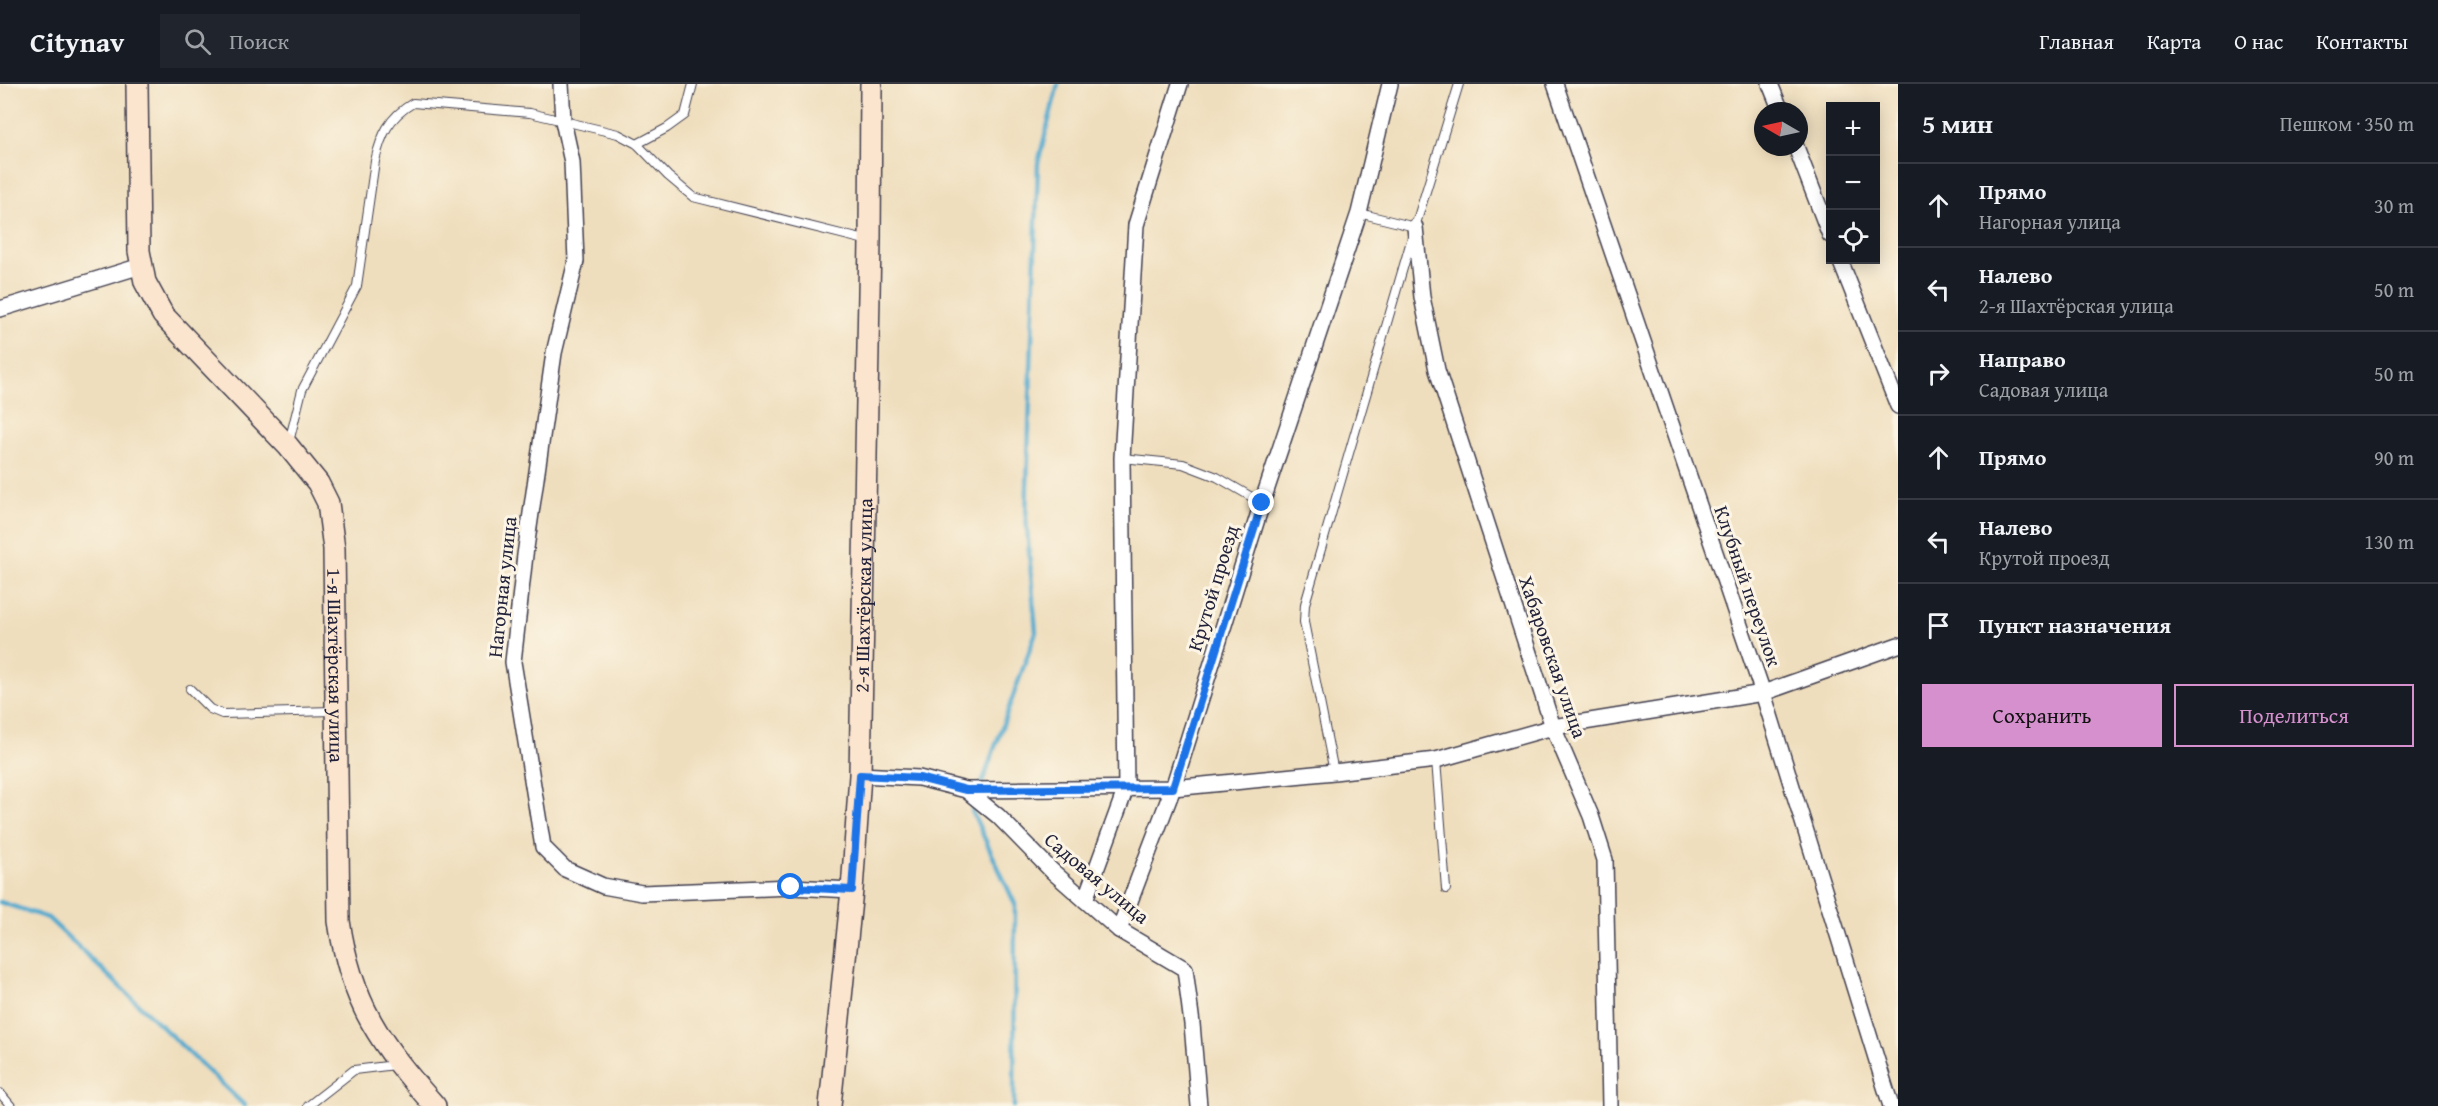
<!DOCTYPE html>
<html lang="ru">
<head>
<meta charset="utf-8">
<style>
	body { margin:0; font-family:"Gentium Book Plus",serif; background:#20242c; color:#f1f3f6 }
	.controls { position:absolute; right:18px; top:18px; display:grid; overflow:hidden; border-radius:0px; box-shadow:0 3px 15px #0003 }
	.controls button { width:54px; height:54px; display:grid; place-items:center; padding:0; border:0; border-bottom:2px solid #363941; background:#171b24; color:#f1f3f6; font:30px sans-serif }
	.compass { position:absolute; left:1754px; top:18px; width:54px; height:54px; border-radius:50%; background:#171b24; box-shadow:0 3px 15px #0003; rotate:279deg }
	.stop { position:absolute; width:18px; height:18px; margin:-14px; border:4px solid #1a73e8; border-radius:50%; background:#fff }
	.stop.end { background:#1a73e8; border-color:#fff; box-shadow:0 2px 6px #0008 }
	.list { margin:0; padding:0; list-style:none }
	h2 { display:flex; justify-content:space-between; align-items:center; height:78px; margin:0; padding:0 24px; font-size:26px }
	h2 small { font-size:20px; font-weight:400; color:#9ea1a6 }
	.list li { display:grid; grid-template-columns:39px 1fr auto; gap:18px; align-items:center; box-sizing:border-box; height:84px; padding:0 24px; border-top:2px solid #363941 }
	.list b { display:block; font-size:22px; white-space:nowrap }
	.list p { margin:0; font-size:20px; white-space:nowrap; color:#9ea1a6 }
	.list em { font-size:20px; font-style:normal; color:#9ea1a6 }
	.actions { display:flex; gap:12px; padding:18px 24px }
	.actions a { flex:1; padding:14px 0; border:2px solid #d690ce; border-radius:0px; text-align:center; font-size:21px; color:#d690ce }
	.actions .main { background:#d690ce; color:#111 }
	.icon { flex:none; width:33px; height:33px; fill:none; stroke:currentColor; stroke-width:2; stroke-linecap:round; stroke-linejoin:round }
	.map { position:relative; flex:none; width:1898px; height:1022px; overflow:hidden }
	header { display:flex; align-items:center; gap:36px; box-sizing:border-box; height:84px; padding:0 30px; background:#171b24; border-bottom:2px solid #363941 }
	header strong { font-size:28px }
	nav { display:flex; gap:33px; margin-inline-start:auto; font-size:21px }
	.search { width:420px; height:54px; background:#20242c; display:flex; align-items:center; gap:15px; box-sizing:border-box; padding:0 21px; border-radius:0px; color:#9ea1a6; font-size:22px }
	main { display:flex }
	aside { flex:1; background:#171b24 }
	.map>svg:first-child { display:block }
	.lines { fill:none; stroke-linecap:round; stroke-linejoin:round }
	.stream { stroke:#50a9ce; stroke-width:4.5 }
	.lane-casing { stroke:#413e4e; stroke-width:10 }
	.street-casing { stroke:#413e4e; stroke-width:18 }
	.secondary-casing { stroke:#413e4e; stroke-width:24 }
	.lane { stroke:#fff; stroke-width:8 }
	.street { stroke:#fff; stroke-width:15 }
	.secondary { stroke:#fce5cf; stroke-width:21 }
	.route { stroke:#1a73e8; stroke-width:8 }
	.labels { text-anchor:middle; stroke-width:6; stroke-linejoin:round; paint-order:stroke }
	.street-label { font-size:20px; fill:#22223b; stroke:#fcf5e5 }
</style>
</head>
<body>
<header>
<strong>Citynav</strong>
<div class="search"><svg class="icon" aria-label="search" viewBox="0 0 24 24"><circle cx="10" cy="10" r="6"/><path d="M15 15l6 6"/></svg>Поиск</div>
<nav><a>Главная</a><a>Карта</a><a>О нас</a><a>Контакты</a></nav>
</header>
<main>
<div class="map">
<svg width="1898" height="1022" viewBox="0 0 1898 1022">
	<rect width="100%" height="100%" fill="#fcf5e5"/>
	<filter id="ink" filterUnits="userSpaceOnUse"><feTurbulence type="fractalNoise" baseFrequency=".0167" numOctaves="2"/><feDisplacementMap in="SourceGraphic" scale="12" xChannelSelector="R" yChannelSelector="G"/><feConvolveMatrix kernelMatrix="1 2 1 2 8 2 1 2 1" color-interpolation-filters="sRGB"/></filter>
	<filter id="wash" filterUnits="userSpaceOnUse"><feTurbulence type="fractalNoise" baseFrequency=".008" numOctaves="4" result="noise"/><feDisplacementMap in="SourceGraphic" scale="24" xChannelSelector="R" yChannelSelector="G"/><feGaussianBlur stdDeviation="1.35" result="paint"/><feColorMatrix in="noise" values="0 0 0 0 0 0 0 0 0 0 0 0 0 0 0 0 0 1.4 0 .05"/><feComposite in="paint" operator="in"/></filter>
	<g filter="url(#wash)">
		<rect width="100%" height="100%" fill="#efdebd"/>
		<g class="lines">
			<g class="stream">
				<path d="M981,702L1036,548L1026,433L1038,79L1058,0"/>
				<path d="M975,718L972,727L1015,820L1014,1022"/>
				<path d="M0,818L48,834L245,1022"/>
			</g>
		</g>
	</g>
	<g filter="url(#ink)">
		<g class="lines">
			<defs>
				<g id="lane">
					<path d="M637,60L667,44L685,31L693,0"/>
					<path d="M1415,143L1459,0"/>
					<path d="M289,358L302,306L357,202L375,77C381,51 389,33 413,19L530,29L618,50L637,60L668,92L693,113L869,157"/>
					<path d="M1122,374L1183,380L1217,393L1262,419"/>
					<path d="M190,605L210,625L222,630L333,627"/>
					<path d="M1436,676L1446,805"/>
					<path d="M1334,688L1304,538L1305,520L1415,143L1359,129"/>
					<path d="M0,1009L11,1022"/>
					<path d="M308,1022L354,986L395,981"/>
				</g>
				<g id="street">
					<path d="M561,0L563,37L572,78L576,177L554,269L525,471L513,578L543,763L565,785L603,802L642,809L791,803L852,806"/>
					<path d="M1555,0L1763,609L1891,1022"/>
					<path d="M1770,0L1781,27"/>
					<path d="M1796,63L1830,151"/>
					<path d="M1415,143L1422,213L1437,286L1553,643L1591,732L1605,776L1610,1022"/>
					<path d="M1840,176L1898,322"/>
					<path d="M0,225L141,182"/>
					<path d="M860,691L919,694L966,706L998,732L1052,787L1119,846L1185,885L1192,940L1199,1022"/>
					<path d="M966,706L1173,704L1334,688L1436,676L1553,643L1763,609L1898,561"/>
					<path d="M1085,816L1126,704L1122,374L1136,141L1180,0"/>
					<path d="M1119,846L1173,704L1262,419L1359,129L1390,0"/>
				</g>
				<g id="secondary">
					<path id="s1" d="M137,0L139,167L145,198L163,231L288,362L318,399L328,419L334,465L339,837C351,920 381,961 435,1022"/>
					<path id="s2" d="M830,1022L852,806L860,691L870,157L871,0"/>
				</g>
			</defs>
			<use href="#lane" class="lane-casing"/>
			<use href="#street" class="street-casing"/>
			<use href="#secondary" class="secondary-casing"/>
			<use href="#lane" class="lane"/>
			<use href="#street" class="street"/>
			<use href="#secondary" class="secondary"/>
		</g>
	</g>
	<g class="lines" filter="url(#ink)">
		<path class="route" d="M791,803L852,806L860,691L919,694L966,706L1173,704L1262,419"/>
	</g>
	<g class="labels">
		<g class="street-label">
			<text transform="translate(1748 502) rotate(71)" y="7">Клубный переулок</text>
			<text transform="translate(502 503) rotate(-84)" y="7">Нагорная улица</text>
			<text transform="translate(1213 504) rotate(-73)" y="7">Крутой проезд</text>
			<text dy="7" stroke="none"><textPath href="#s2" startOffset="512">2-я Шахтёрская улица</textPath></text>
			<text transform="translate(1553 573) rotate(71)" y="7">Хабаровская улица</text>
			<text dy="7" stroke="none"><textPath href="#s1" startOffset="650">1-я Шахтёрская улица</textPath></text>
			<text transform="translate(1097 794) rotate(40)" y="7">Садовая улица</text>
		</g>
	</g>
</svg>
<div class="controls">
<button>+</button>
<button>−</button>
<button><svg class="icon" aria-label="locate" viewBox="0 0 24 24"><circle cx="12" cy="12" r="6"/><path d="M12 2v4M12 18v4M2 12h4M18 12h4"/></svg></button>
</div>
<svg class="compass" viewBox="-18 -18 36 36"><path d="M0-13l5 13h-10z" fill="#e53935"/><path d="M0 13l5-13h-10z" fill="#9ea1a6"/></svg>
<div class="stop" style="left:791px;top:803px"></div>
<div class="stop end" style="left:1262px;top:419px"></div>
</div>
<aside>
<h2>5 мин<small>Пешком · 350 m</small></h2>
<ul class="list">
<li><svg class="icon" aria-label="ahead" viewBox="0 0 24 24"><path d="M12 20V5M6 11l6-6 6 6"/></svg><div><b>Прямо</b><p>Нагорная улица</p></div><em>30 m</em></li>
<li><svg class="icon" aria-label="left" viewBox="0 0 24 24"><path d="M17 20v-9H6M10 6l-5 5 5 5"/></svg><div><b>Налево</b><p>2-я Шахтёрская улица</p></div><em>50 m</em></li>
<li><svg class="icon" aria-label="right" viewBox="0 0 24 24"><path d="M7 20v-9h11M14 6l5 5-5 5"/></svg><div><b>Направо</b><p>Садовая улица</p></div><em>50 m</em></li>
<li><svg class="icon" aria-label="ahead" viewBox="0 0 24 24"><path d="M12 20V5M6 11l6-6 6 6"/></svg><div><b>Прямо</b></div><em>90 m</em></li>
<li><svg class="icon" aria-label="left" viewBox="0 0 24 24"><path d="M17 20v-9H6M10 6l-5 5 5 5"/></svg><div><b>Налево</b><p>Крутой проезд</p></div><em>130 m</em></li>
<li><svg class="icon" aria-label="arrive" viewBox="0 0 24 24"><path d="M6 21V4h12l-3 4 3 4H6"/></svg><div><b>Пункт назначения</b></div></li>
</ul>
<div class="actions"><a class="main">Сохранить</a><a>Поделиться</a></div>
</aside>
</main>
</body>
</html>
